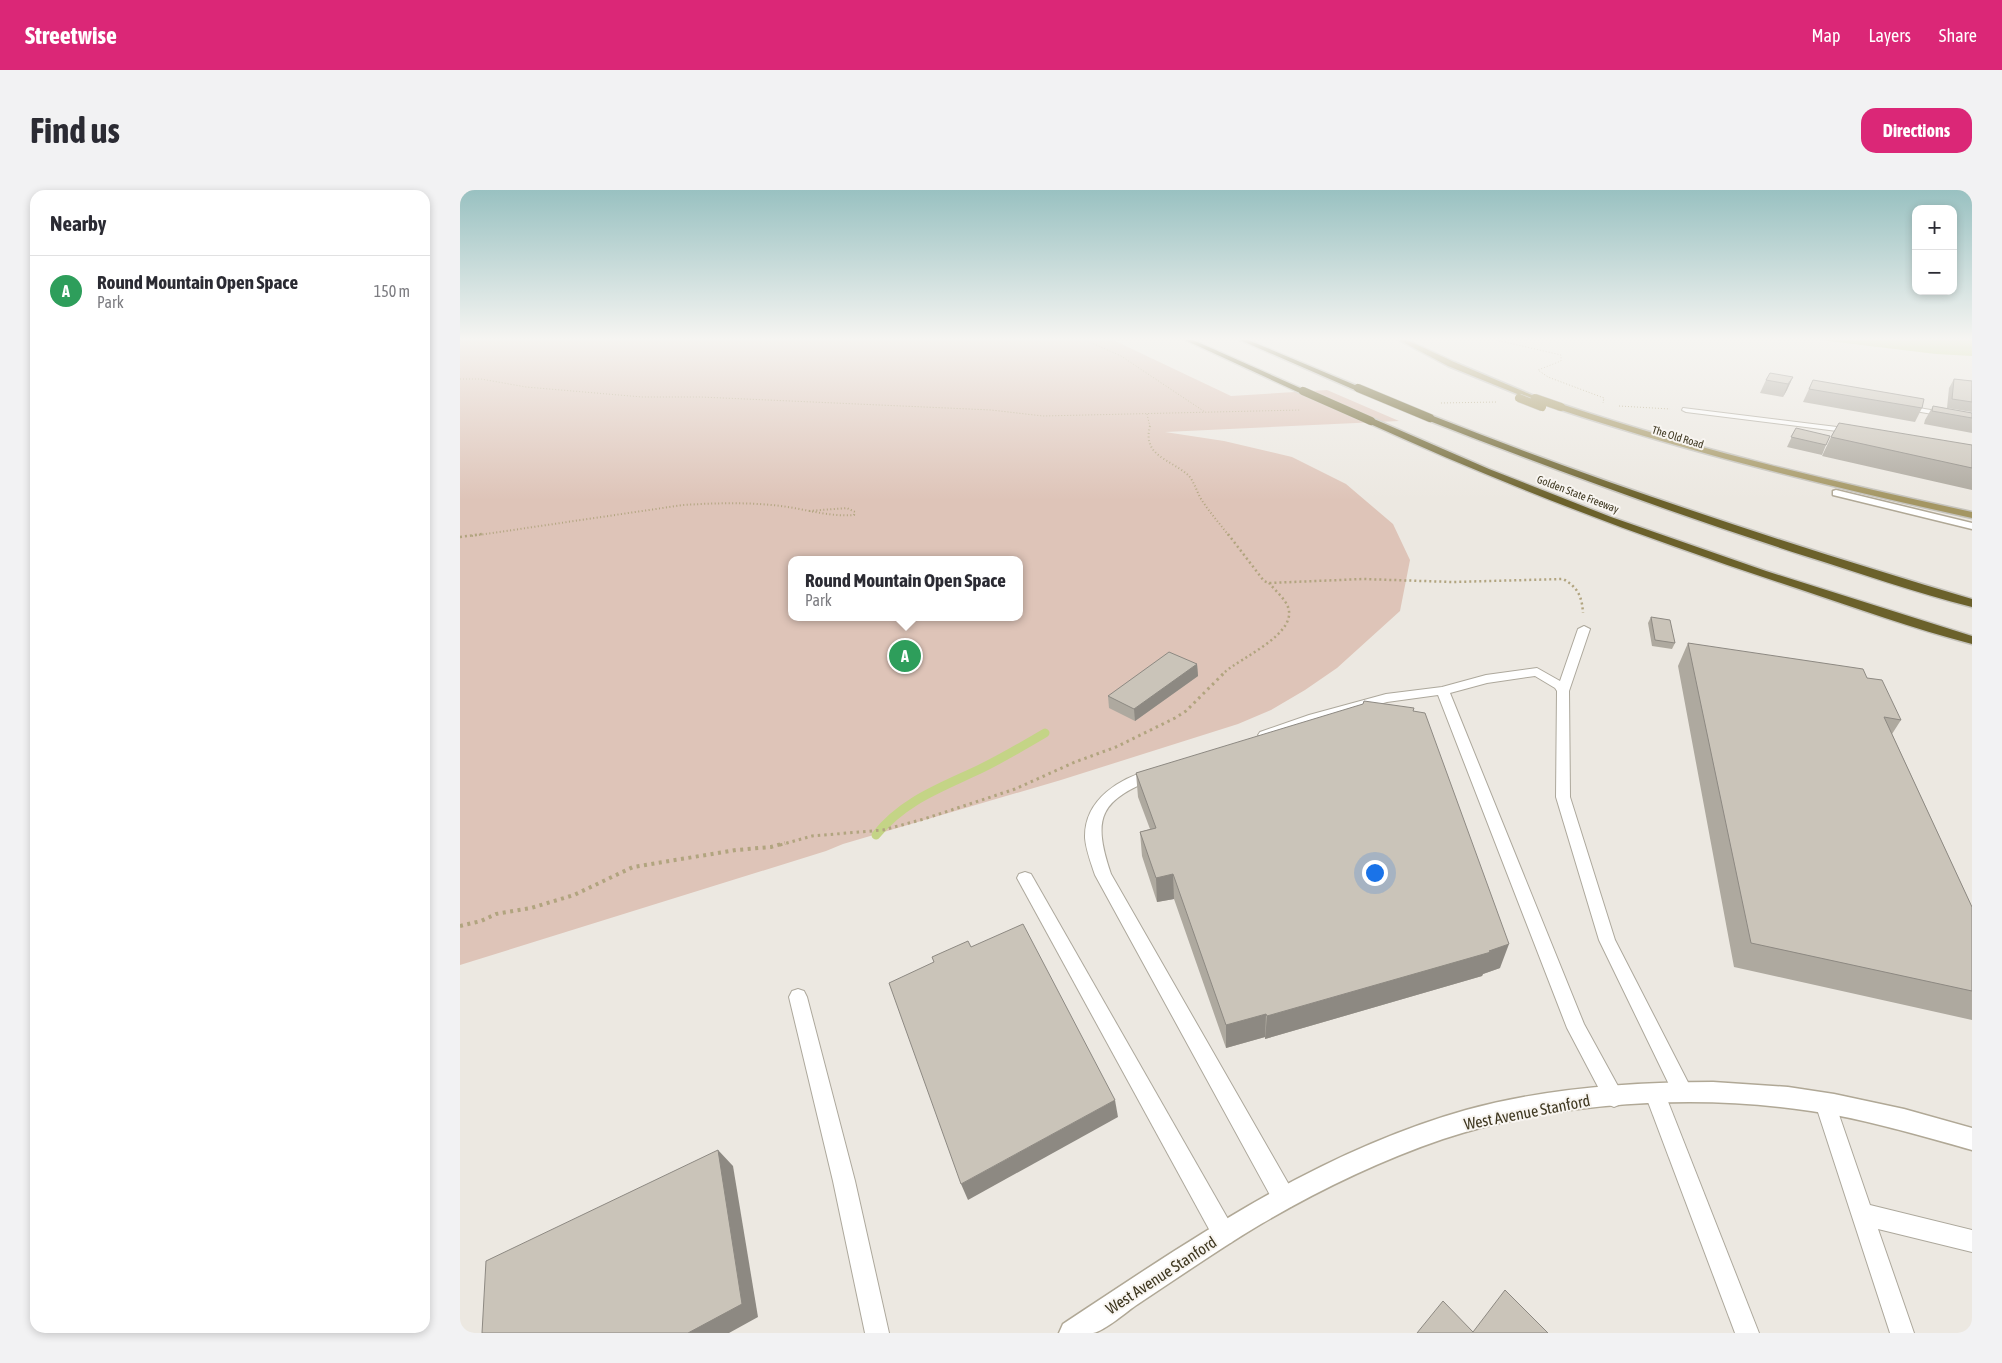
<!DOCTYPE html>
<html lang="en">
<head>
<meta charset="utf-8">
<style>
	body { margin:0; font-family:"Asap Condensed",sans-serif; background:#f2f2f3; color:#2b2b33 }
	.controls { position:absolute; right:15px; top:15px; display:grid; overflow:hidden; border-radius:10px; box-shadow:0 2px 8px #0003 }
	.controls button { width:45px; height:45px; display:grid; place-items:center; padding:0; border:0; border-bottom:1px solid #e1e1e2; background:#fff; color:#2b2b33; font:25px sans-serif }
	.you { position:absolute; left:914px; top:682px; width:18px; height:18px; margin:-12px; border:4px solid #fff; border-radius:50%; background:#1a73e8; box-shadow:0 0 0 8px #1a73e833 }
	.badge { display:grid; place-items:center; width:32px; height:32px; border-radius:50%; background:#db2777; color:#fff; font-size:16px; font-weight:700 }
	.pin { position:absolute; translate:-50% -50%; border:2px solid #fff; box-shadow:0 1px 5px #0006 }
	.popup { position:absolute; left:328px; top:366px; width:235px; height:65px; box-sizing:border-box; display:grid; place-content:center; border-radius:10px; background:#fff; filter:drop-shadow(0 1px 4px #0005); font-size:16px; white-space:nowrap; color:#7c7c81 }
	.popup b { font-size:19px; color:#2b2b33 }
	.popup::after { content:''; position:absolute; left:50%; top:100%; margin-left:-10px; border:10px solid transparent; border-top-color:#fff }
	.list { margin:0; padding:0; list-style:none }
	h2 { display:flex; justify-content:space-between; align-items:center; height:65px; margin:0; padding:0 20px; font-size:21px }
	h2 small { font-size:16px; font-weight:400; color:#7c7c81 }
	.list li { display:grid; grid-template-columns:32px 1fr auto; gap:15px; align-items:center; box-sizing:border-box; height:70px; padding:0 20px; border-top:1px solid #e1e1e2 }
	.list b { display:block; font-size:19px; white-space:nowrap }
	.list p { margin:0; font-size:16px; white-space:nowrap; color:#7c7c81 }
	.list em { font-size:16px; font-style:normal; color:#7c7c81 }
	.map { position:relative; flex:none; width:1512px; height:1143px; overflow:hidden; border-radius:15px }
	header { display:flex; align-items:center; gap:30px; box-sizing:border-box; height:70px; padding:0 25px; background:#db2777; color:#fff }
	header strong { font-size:24px }
	nav { display:flex; gap:28px; margin-inline-start:auto; font-size:18px }
	.intro { display:flex; align-items:center; justify-content:space-between; box-sizing:border-box; height:120px; padding:0 30px }
	h1 { margin:0; font-size:35px }
	.button { padding:12px 22px; border-radius:15px; background:#db2777; color:#fff; font-size:18px; font-weight:700 }
	main { display:flex; gap:30px; padding:0 30px }
	aside { flex:1; background:#fff; border-radius:15px; box-shadow:0 2px 8px #0003 }
	.map>svg:first-child { display:block }
	.green { fill:#dec4b8; fill-rule:evenodd }
	.water { fill:#c4d486 }
	.lines { fill:none; stroke-linecap:round; stroke-linejoin:round }
	.stream { stroke:#c4d486; stroke-width:9 }
	.lane-casing { stroke:#ada89c; stroke-width:2 }
	.secondary-casing { stroke:#b0a896; stroke-width:3 }
	.primary-casing { stroke:#c5c3bc; stroke-width:3 }
	.highway-casing { stroke:#c5c3bc; stroke-width:3 }
	.path-far4 { stroke:#b1a47f; stroke-width:1; stroke-dasharray:1 2; stroke-linecap:butt }
	.path-far3 { stroke:#b1a47f; stroke-width:2; stroke-dasharray:1 2.5; stroke-linecap:butt }
	.path-far2 { stroke:#b1a47f; stroke-width:2.5; stroke-dasharray:2 3; stroke-linecap:butt }
	.path-far1 { stroke:#b1a47f; stroke-width:3; stroke-dasharray:2.5 4; stroke-linecap:butt }
	.path { stroke:#b1a47f; stroke-width:4; stroke-dasharray:3 4.5; stroke-linecap:butt }
	.lane { fill:#fff; fill-rule:evenodd }
	.secondary { fill:#fff; fill-rule:evenodd }
	.primary { fill:#a49663; fill-rule:evenodd }
	.highway { fill:#6b612b; fill-rule:evenodd }
	.primary-bridge-casing { stroke:#c5c3bc; stroke-width:9; stroke-linecap:butt }
	.highway-bridge-casing { stroke:#c5c3bc; stroke-width:9; stroke-linecap:butt }
	.primary-bridge { stroke:#a49663; stroke-width:8 }
	.highway-bridge { stroke:#6b612b; stroke-width:8 }
	.wall { fill:#aea99f }
	.shaded-wall { fill:#8d8982 }
	.building { fill:#cac4b9; stroke:#8d8982 }
	.labels { text-anchor:middle; stroke-width:4; stroke-linejoin:round; paint-order:stroke }
	.far-street-label { font-size:11px; fill:#3e3720; stroke:#f8f5f1 }
	.near-street-label { font-size:16px; fill:#3e3720; stroke:#f8f5f1 }
</style>
</head>
<body>
<header>
<strong>Streetwise</strong>
<nav><a>Map</a><a>Layers</a><a>Share</a></nav>
</header>
<div class="intro"><h1>Find us</h1><a class="button">Directions</a></div>
<main>
<aside>
<h2>Nearby<small></small></h2>
<ul class="list">
<li><span class="badge" style="background:#2e9e5b">A</span><div><b>Round Mountain Open Space</b><p>Park</p></div><em>150 m</em></li>
</ul>
</aside>
<div class="map">
<svg width="1512" height="1143" viewBox="0 0 1512 1143">
	<rect width="100%" height="100%" fill="#ece8e1"/>
	<path class="green" d="M0,150H653L771,206L867,200L939,231L705,242L764,251L832,267L886,294L933,334L950,370L940,421L877,478L845,500L811,520L778,534L601,590L383,654L366,661L0,775ZM331,370H559V427H331Z"/>
	<path class="water" d="M1360,150H1512V166L1476,164Z"/>
	<g class="lines">
		<path class="stream" d="M416,645C443,611 480,598 518,580C541,569 563,556 585,543"/>
		<defs>
			<g id="lane">
				<path d="M1441,215L1512,227V231L1444,219L1440,217Z"/>
				<path d="M1223,218L1393,239L1397,241L1393,243L1226,222L1222,220Z"/>
				<path d="M1124,436L1130,439L1109,501L1110,607L1155,750L1233,902L1230,909L1223,911L1216,909L1139,750L1096,607L1097,501L1095,498L1075,486L1027,493L990,503L1124,834L1164,907L1161,914L1154,917L1147,914L1107,838L978,505L927,512L859,531L805,549L798,545L800,542L849,525L926,504L982,497L1026,485L1077,478L1100,491L1118,439Z"/>
				<path d="M693,579L698,581L700,584L698,587C641,610 631,625 651,684L832,1000L835,1008L832,1016L824,1019L816,1016L635,685C631,673 626,660 625,648C624,609 660,588 693,579Z"/>
				<path d="M565,682L571,684L772,1036L775,1044L772,1052L764,1055L756,1052L557,688L559,684Z"/>
				<path d="M338,799L344,801L347,807L395,991L429,1143H405L373,991L329,807L332,801Z"/>
				<path d="M1195,894L1202,897L1205,904L1299,1143H1275L1185,904L1188,897Z"/>
				<path d="M1365,903L1372,906L1375,913L1410,1015L1512,1040V1062L1418,1039L1454,1143H1430L1355,913L1358,906Z"/>
			</g>
			<g id="secondary">
				<path d="M1376,300L1512,333V339L1373,305V301Z"/>
				<path d="M1253,892L1328,897L1374,904L1444,919L1512,938V960C1459,945 1405,929 1351,921C1234,903 1095,912 983,949C919,971 859,1000 801,1034C759,1059 719,1087 678,1114C667,1121 645,1141 633,1143C622,1143 610,1143 599,1143L603,1134C730,1050 857,962 1006,920C1086,898 1170,892 1253,892Z"/>
			</g>
			<g id="primary">
				<path d="M939,150H947L994,172L1079,208L1072,210L988,176Z"/>
				<path d="M1098,215H1104C1238,260 1374,292 1512,322V328C1372,297 1234,264 1098,219Z"/>
			</g>
			<g id="highway">
				<path d="M725,150H733L847,201L840,203Z"/>
				<path d="M780,150H788L902,198L895,200Z"/>
				<path d="M967,226H973C1150,296 1330,355 1512,409V417C1456,403 1400,383 1345,366C1218,325 1092,279 967,230Z"/>
				<path d="M908,229H914L1029,279L1151,327L1306,381L1512,446V454C1454,439 1396,418 1339,399C1192,351 1048,297 908,233Z"/>
			</g>
		</defs>
		<use href="#lane" class="lane-casing"/>
		<use href="#secondary" class="secondary-casing"/>
		<use href="#primary" class="primary-casing"/>
		<use href="#highway" class="highway-casing"/>
		<g class="path-far4">
			<path d="M625,150L661,166L745,222"/>
			<path d="M1036,150L1101,165V171L1078,180L1088,187L1144,208L1143,213"/>
			<path d="M0,189H21L66,197L182,207H241L531,220L583,226L840,220"/>
			<path d="M981,213L1037,212"/>
			<path d="M1159,216L1210,219"/>
			<path d="M687,224L690,237"/>
		</g>
		<g class="path-far3">
			<path d="M690,236C682,266 710,269 728,285C735,292 737,304 743,312C751,324 760,334 769,346"/>
			<path d="M12,346L223,315C255,313 288,312 321,316C345,319 369,327 394,325L395,322L387,318L349,321"/>
		</g>
		<g class="path-far2">
			<path d="M768,344L804,391L809,393L903,389L993,392L1103,389C1118,397 1122,407 1123,423"/>
			<path d="M0,347L22,344"/>
			<path d="M765,482C780,468 838,444 828,417C825,409 815,400 809,393"/>
		</g>
		<path class="path-far1" d="M320,655L352,646L423,640L464,629L555,599L615,572L656,557L715,528L726,521L766,481"/>
		<path class="path" d="M0,736L21,731L36,724L71,718L114,705L173,677L276,660L311,657L325,653"/>
		<use href="#lane" class="lane"/>
		<use href="#secondary" class="secondary"/>
		<use href="#primary" class="primary"/>
		<use href="#highway" class="highway"/>
		<defs>
			<g id="primary-bridge">
				<path d="M1059,208L1082,217"/>
				<path d="M1075,208L1101,217"/>
			</g>
			<g id="highway-bridge">
				<path d="M898,198L970,228"/>
				<path d="M843,201L911,231"/>
			</g>
		</defs>
		<use href="#primary-bridge" class="primary-bridge-casing"/>
		<use href="#highway-bridge" class="highway-bridge-casing"/>
		<use href="#primary-bridge" class="primary-bridge"/>
		<use href="#highway-bridge" class="highway-bridge"/>
	</g>
	<g class="wall">
		<path d="M1333,187L1323,207L1300,203L1306,190Z"/>
		<path d="M1494,189L1512,191V222L1487,218L1489,198Z"/>
		<path d="M1353,190L1462,218L1455,232L1343,212Z"/>
		<path d="M1473,216L1512,223V243L1464,234L1465,230Z"/>
		<path d="M1336,238L1366,255L1362,265L1327,257Z"/>
		<path d="M1371,247L1512,255V300L1362,266Z"/>
		<path d="M1191,427L1215,453L1212,459L1192,456L1188,433Z"/>
		<path d="M1228,453L1407,488L1441,530L1432,544L1512,717V830L1274,777L1218,476Z"/>
		<path d="M737,474L738,486L675,531L649,518L648,506Z"/>
		<path d="M953,521L1040,778L1023,784L1022,786L805,849V847L766,858L714,709L697,712L682,666L680,642L690,639L678,607L676,583Z"/>
	</g>
	<g class="shaded-wall">
		<path d="M1333,187L1327,200L1323,207L1328,194Z"/>
		<path d="M737,474L738,486L675,531L674,519Z"/>
		<path d="M713,684L714,709L697,712L696,688Z"/>
		<path d="M1049,754L1040,778L1023,784L1022,786L805,849L807,826Z"/>
		<path d="M806,824L805,847L766,858V835Z"/>
		<path d="M655,910L658,927L508,1010L501,994Z"/>
		<path d="M258,960L273,976L298,1127L269,1143H228Z"/>
	</g>
	<g class="building">
		<path d="M1310,183L1333,187L1328,194L1306,190Z"/>
		<path d="M1494,189L1512,191V212L1492,209Z"/>
		<path d="M1353,190L1464,209L1462,218L1349,199Z"/>
		<path d="M1473,216L1512,223V228L1472,221Z"/>
		<path d="M1379,233L1512,255V278L1371,247Z"/>
		<path d="M1336,238L1370,246L1366,255L1331,247Z"/>
		<path d="M1191,427L1210,430L1215,453L1195,450Z"/>
		<path d="M1228,453L1403,479L1407,488L1422,490L1441,530L1424,527L1512,717V801L1291,753Z"/>
		<path d="M709,462L737,474L674,519L648,506Z"/>
		<path d="M904,511L954,518L953,521L965,523L1049,754L1029,761L1031,762L807,826L806,824L766,835L713,684L696,688L680,642L696,638L676,583L903,514Z"/>
		<path d="M563,734L655,910L501,994L429,793L474,772L472,767L508,751L511,757Z"/>
		<path d="M258,960L282,1114L228,1143H22L26,1071Z"/>
		<path d="M1045,1100L1088,1143H957L983,1111L1013,1142Z"/>
	</g>
	<linearGradient id="sky" x2="0" y2="1"><stop stop-color="#99c1c1"/><stop offset="0.48" stop-color="#f6f5f2"/><stop offset="1" stop-color="#f6f5f2" stop-opacity="0"/></linearGradient>
	<rect width="1512" height="310" fill="url(#sky)"/>
	<g class="labels">
		<g class="far-street-label">
			<text transform="translate(1218 247) rotate(17)" y="4">The Old Road</text>
			<text transform="translate(1118 304) rotate(21)" y="4">Golden State Freeway</text>
		</g>
		<g class="near-street-label">
			<text transform="translate(1067 922) rotate(-11)" y="6">West Avenue Stanford</text>
			<text transform="translate(701 1085) rotate(-33)" y="6">West Avenue Stanford</text>
		</g>
	</g>
</svg>
<div class="controls">
<button>+</button>
<button>−</button>
</div>
<div class="you"></div>
<div class="pin badge" style="left:445px;top:466px;background:#2e9e5b">A</div>
<div class="popup"><b>Round Mountain Open Space</b>Park</div>
</div>
</main>
</body>
</html>
